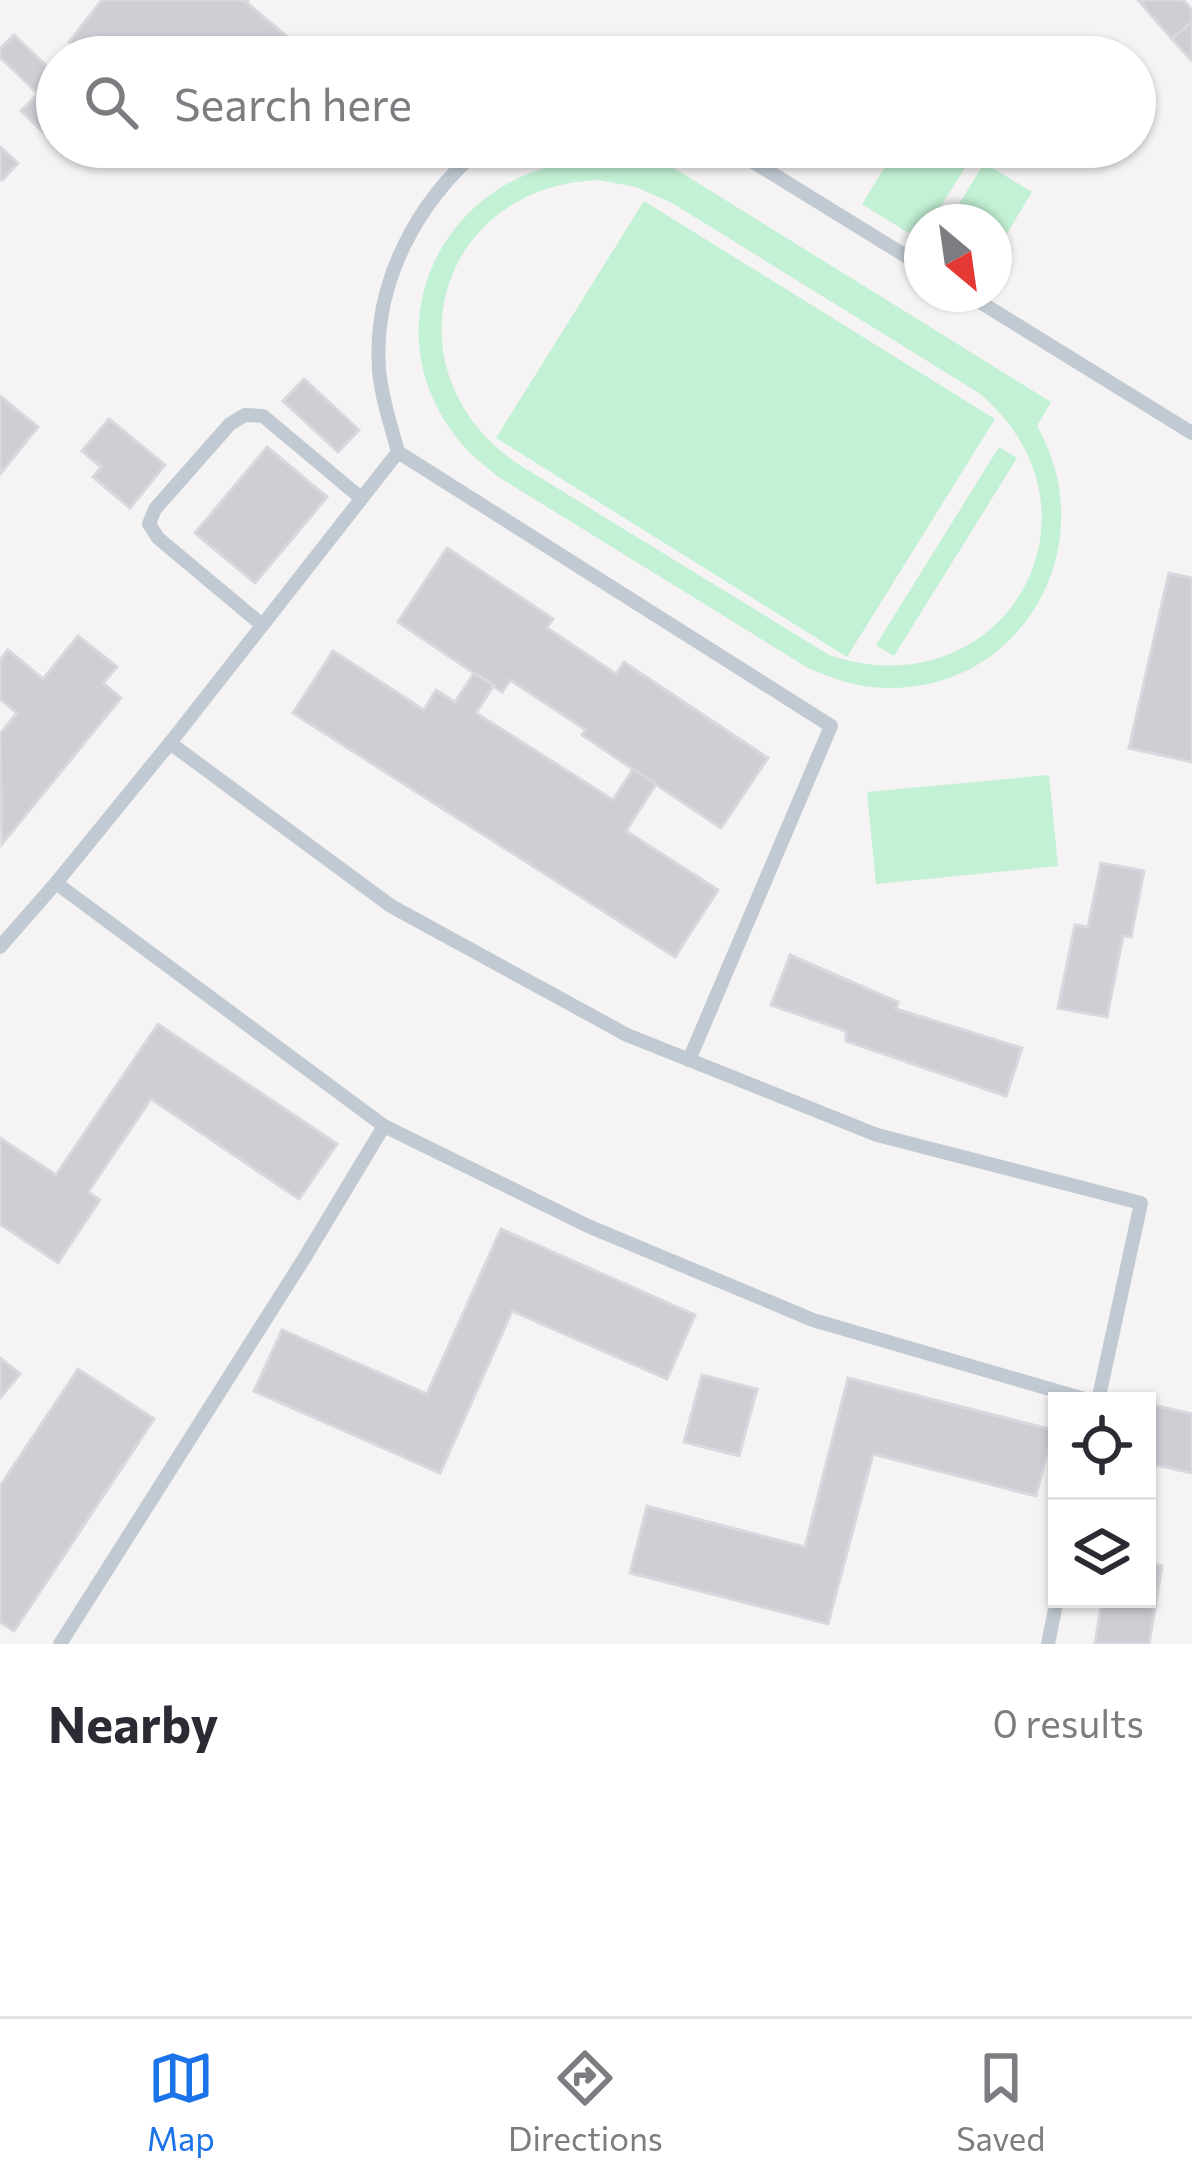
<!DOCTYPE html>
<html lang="en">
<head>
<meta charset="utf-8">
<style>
	body { margin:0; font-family:Commissioner,sans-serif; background:#f2f2f3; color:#2b2b33 }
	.controls { position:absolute; right:36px; bottom:36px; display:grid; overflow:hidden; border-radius:0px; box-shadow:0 3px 9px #0004 }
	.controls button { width:108px; height:108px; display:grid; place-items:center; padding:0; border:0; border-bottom:3px solid #e1e1e2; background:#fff; color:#2b2b33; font:60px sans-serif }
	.compass { position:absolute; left:904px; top:204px; width:108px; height:108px; border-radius:50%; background:#fff; box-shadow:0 3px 9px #0004; rotate:151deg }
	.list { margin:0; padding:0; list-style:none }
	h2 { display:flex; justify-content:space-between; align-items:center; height:156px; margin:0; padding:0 48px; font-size:51px }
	h2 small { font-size:39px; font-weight:400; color:#7c7c81 }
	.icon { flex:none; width:66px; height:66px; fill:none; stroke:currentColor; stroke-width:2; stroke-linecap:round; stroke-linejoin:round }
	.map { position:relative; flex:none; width:1192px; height:1644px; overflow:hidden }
	.search { position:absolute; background:#fff; box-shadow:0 3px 9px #0004; left:36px; right:36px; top:36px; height:132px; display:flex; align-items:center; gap:30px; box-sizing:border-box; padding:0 42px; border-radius:66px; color:#7c7c81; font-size:45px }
	.sheet { height:372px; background:#fff }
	nav { display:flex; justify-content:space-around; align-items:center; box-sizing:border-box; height:168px; border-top:3px solid #e1e1e2; background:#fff; font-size:33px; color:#7c7c81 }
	nav a { display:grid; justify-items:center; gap:6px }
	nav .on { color:#1a73e8 }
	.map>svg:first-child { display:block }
	.green { fill:#c3f1d5; fill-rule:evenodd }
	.building { fill:#cdcfd5; stroke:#d7d9de; stroke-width:3 }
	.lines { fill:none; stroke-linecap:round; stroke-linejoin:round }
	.service { stroke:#c1cad2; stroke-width:14 }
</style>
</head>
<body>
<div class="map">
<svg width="1192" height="1644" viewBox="0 0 1192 1644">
	<rect width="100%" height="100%" fill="#f5f3f3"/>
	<g class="green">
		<path d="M625,147H640L1051,402L1037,426C1104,542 1025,690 888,688C859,688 834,679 808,668L497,476C483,464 468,453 457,438C359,313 462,148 615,161ZM598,180L636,187L672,203L979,393C1120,512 1003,714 829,655L518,464C384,373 436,186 598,180Z"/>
		<path d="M897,147H960L973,155L931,222H922L920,240L862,204Z"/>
		<path d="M984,163L1032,192L994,255V222H948Z"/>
		<path d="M644,201L995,419L847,657L496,438Z"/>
		<path d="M999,447L1017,458L894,656L876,645Z"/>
		<path d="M1049,775L1058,866L876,884L867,792Z"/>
	</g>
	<g class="building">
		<path d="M102,0H248L246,2L311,57H87L69,42Z"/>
		<path d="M1138,0H1183L1192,10V22L1172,39Z"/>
		<path d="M1192,22V61L1172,39Z"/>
		<path d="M14,35L57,76V145L21,111L38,94L0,57V49Z"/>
		<path d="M0,147L18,163L2,180L0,178Z"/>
		<path d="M304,379L359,430L338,452L283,401Z"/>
		<path d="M0,396L38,427L0,474Z"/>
		<path d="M109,419L165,465L130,508L93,477L101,467L82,451Z"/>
		<path d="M267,447L327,497L255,583L195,533Z"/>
		<path d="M447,548L553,619L547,628L616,674L624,662L768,758L721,828L582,735L586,730L510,680L502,692L398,622Z"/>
		<path d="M1169,573L1192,578V762L1129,748Z"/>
		<path d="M78,636L117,667L103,683L121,698L2,844L0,734L17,713L0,699V660L8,650L43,679Z"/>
		<path d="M333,651L424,710L436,690L455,702L474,673L494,685L476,713L613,800L633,769L656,784L626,831L718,890L675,957L293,713Z"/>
		<path d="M1101,863L1144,871L1131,937L1123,936L1107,1017L1058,1008L1075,925L1088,927Z"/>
		<path d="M790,955L898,1002L896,1009L1022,1048L1006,1096L846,1041V1031L771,1005Z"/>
		<path d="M158,1024L337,1144L299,1199L151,1099L88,1192L100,1200L58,1263L0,1224V1138L56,1175Z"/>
		<path d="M501,1229L695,1315L667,1379L512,1311L440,1473L254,1391L282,1330L427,1394Z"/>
		<path d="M0,1358L20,1374L0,1398Z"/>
		<path d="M78,1369L154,1419L14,1631L0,1622V1486Z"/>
		<path d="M702,1375L757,1389L739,1456L684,1442Z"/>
		<path d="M848,1378L1053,1430L1036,1496L873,1454L828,1624L630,1573L647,1506L805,1547Z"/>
		<path d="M1148,1404L1192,1414V1473L1147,1463Z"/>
		<path d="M1147,1563L1162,1566L1149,1644H1095L1102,1599H1147Z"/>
	</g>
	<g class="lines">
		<g class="service">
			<path d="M729,147L922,266"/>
			<path d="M967,294L1192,433"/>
			<path d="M398,452C391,425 381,397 379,369C373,283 417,201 482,147"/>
			<path d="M261,624L158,538L149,524L155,509L230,424L245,415L263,416L361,498"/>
			<path d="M0,947L56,883"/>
			<path d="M689,1060L831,726L398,452L170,743L391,906L627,1035L877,1135L1141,1203L1098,1401"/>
			<path d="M384,1126L588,1226L813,1320L1091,1401"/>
			<path d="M60,1644L305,1257L384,1126L56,883L170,743"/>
			<path d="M1048,1644L1057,1599"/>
		</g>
	</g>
</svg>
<div class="controls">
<button><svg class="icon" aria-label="locate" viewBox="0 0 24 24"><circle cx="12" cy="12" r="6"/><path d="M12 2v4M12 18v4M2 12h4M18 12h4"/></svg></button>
<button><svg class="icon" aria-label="layers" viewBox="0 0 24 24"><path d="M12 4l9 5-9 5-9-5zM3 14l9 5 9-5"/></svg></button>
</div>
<svg class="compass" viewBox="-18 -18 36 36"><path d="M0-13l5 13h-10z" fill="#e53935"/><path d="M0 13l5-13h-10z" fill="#7c7c81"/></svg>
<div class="search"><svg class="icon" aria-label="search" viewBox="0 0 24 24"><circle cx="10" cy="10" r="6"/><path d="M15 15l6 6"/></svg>Search here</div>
</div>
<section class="sheet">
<h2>Nearby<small>0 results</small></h2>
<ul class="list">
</ul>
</section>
<nav>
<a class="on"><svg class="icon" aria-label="map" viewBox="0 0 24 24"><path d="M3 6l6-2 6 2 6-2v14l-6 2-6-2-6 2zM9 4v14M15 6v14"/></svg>Map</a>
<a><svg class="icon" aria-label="directions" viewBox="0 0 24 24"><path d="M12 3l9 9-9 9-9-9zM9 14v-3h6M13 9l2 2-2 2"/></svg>Directions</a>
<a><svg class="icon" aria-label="saved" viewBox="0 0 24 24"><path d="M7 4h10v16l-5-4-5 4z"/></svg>Saved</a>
</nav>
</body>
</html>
